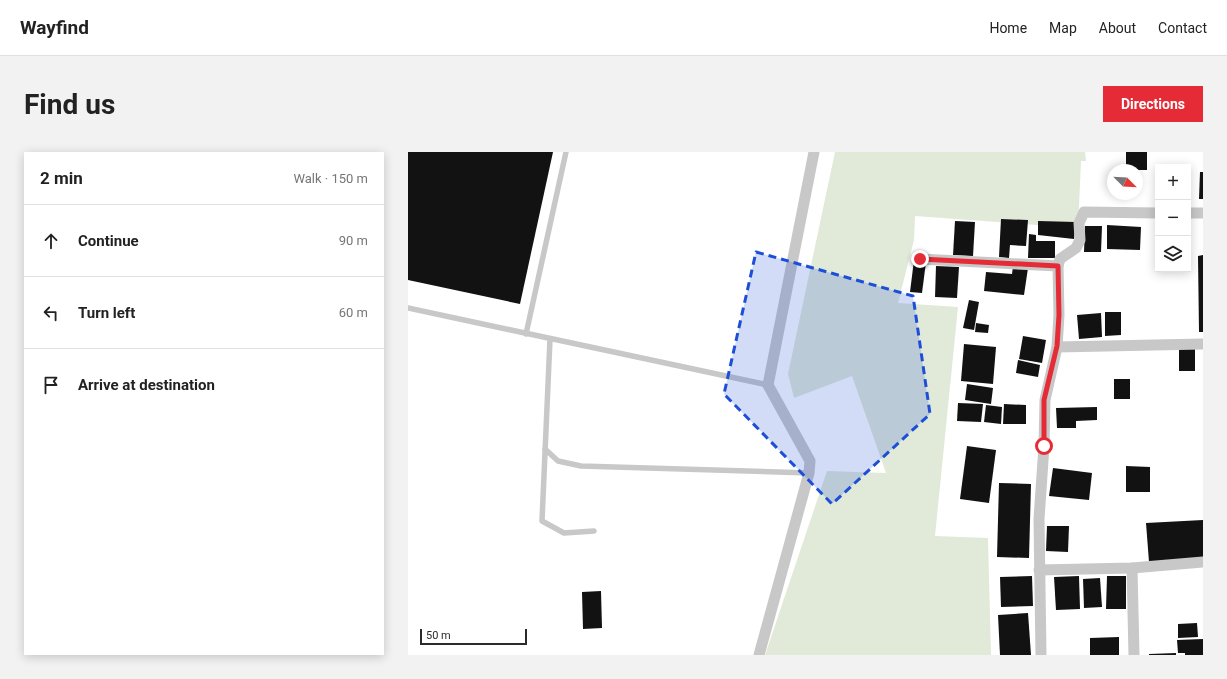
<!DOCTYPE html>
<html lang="en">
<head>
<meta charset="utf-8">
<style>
	body { margin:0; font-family:Roboto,sans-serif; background:#f2f2f2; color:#222 }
	.controls { position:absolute; right:12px; top:12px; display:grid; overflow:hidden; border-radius:0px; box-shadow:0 2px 10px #0003 }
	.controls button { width:36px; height:36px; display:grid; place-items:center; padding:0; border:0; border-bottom:1px solid #e0e0e0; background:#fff; color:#222; font:20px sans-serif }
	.compass { position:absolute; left:699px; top:12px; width:36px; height:36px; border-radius:50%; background:#fff; box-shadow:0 2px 10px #0003; rotate:114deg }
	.scale { position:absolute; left:12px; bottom:10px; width:107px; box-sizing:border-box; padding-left:4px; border:2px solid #2b2b2b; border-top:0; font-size:11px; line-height:14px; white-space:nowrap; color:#2b2b2b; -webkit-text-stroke:3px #fff; paint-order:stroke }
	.stop { position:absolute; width:12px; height:12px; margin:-9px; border:3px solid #e52b36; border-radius:50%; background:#fff }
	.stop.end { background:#e52b36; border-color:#fff; box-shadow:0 1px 4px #0008 }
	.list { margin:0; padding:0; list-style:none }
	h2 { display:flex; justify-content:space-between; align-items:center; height:52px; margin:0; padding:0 16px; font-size:17px }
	h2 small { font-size:13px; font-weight:400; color:#767676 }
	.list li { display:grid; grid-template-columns:26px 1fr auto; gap:12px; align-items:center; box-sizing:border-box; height:72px; padding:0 16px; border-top:1px solid #e0e0e0 }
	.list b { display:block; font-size:15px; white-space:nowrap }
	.list em { font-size:13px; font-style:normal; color:#767676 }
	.icon { flex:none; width:22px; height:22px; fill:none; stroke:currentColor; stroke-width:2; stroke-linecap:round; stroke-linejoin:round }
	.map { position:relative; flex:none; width:795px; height:503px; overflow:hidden; border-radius:0px }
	header { display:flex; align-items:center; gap:24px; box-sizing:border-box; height:56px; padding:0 20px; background:#fff; border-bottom:1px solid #e0e0e0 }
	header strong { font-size:19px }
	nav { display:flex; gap:22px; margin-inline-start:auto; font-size:14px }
	.intro { display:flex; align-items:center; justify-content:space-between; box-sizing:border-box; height:96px; padding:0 24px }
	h1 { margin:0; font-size:28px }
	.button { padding:10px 18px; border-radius:0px; background:#e52b36; color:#fff; font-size:14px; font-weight:700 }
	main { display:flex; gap:24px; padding:0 24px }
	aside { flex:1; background:#fff; border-radius:0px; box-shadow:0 2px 10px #0003 }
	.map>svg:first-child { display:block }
	.green { fill:#e1ead8 }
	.building { fill:#121212 }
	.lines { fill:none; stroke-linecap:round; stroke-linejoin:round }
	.service { stroke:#c8c8c8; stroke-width:5.5 }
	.minor { stroke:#c8c8c8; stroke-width:11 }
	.route { stroke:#e52b36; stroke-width:5 }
	.marked { fill:#1d4ed8; fill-opacity:0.2; stroke:#1d4ed8; stroke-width:3; stroke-dasharray:8 5; stroke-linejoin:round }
</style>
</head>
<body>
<header>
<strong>Wayfind</strong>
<nav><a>Home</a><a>Map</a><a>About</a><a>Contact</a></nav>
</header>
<div class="intro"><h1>Find us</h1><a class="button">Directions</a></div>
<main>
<aside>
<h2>2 min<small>Walk · 150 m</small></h2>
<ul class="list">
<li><svg class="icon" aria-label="ahead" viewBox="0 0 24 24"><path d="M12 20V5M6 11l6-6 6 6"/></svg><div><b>Continue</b></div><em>90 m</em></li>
<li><svg class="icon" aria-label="left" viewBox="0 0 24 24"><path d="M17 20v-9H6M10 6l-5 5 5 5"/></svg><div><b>Turn left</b></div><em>60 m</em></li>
<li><svg class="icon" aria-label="arrive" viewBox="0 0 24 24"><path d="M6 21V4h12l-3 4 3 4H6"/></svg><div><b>Arrive at destination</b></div></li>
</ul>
</aside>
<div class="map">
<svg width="795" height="503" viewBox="0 0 795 503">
	<rect width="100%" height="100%" fill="#fff"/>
	<path class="green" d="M427,0H677L678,9H673L670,76L507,64L506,88L490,151L550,155L527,384L580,386L583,503H357L419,319L478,321L444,224L386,246L380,222Z"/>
	<g class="building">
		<path d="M0,0H145L112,152L0,128Z"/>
		<rect x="718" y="0" width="21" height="18"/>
		<path d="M792,20H795V47H791Z"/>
		<path d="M780,26H783L782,54H780Z"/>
		<path d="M593,67L620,68L618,94L602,93L601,106L591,105Z"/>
		<path d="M547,69L567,70L565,104L545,103Z"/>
		<path d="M630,69L668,70L666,87L630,83Z"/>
		<path d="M699,73L733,75L732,98L699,97Z"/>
		<path d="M677,74H694L693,100H676Z"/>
		<path d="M621,82L628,83V89H647V106H620Z"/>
		<path d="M795,103V180H791L790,104Z"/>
		<path d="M506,108L518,110L514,141L502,140Z"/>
		<path d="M528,114L551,115L549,146L527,145Z"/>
		<path d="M605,114L620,116L616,143L576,139L578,120L604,122Z"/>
		<path d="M561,148L571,150L566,178L555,176Z"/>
		<path d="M697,160H713V183L697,184Z"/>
		<path d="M693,161L694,185L671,187L669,163Z"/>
		<path d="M568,171L581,173L580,181L567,180Z"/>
		<path d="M615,184L638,188L634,211L611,207Z"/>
		<path d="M556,192L588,195L585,232L553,229Z"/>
		<rect x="771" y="195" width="16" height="24"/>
		<path d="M610,208L632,213L630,225L608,221Z"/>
		<rect x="706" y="227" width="16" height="20"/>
		<path d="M559,232L585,236L583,252L557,248Z"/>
		<path d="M550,251L575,252L573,270L549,269Z"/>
		<path d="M596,252L618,253V272H595Z"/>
		<path d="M578,253L594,255L593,272L576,270Z"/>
		<path d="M689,255V268L668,269V276H649L648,256Z"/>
		<path d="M559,294L588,298L581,351L552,347Z"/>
		<path d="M718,314L742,315V340H718Z"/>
		<path d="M645,316L684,321L681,348L641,344Z"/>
		<path d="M591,331L623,332L621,406L589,405Z"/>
		<path d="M795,368V407L741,410L738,371Z"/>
		<path d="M639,374H661L660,400L638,399Z"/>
		<path d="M624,424L625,454L593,455L592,425Z"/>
		<path d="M671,424L672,457L648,458L646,425Z"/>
		<path d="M699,424H718V457H698Z"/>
		<path d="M692,426L694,455L676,456L675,427Z"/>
		<path d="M193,439L194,476L175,477L174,440Z"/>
		<path d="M620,461L623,503H592L590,463Z"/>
		<path d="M789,471L790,485L770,486V472Z"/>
		<path d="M711,485V503H682V486Z"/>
		<path d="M795,487V503H777V501H770L769,488Z"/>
		<path d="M768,501V503H741V502Z"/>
	</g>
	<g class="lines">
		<g class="service">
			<path d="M0,156L360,233"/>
			<path d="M118,182L158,0"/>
			<path d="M142,187L134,369L156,381L186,379"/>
			<path d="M137,297L150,309L173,314L401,321"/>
		</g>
		<g class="minor">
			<path d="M780,61H795"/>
			<path d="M512,107L650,114"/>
			<path d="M649,195L795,192"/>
			<path d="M724,416L726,503"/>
			<path d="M631,418L724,416L795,410"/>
			<path d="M351,503L401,321L402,309L360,233L406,0"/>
			<path d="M633,503L631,367L636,294L637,248L649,195L651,163L650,114L652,107L668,96L672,88L671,71L676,60L750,61"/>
		</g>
	</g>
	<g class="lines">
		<path class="route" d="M512,107L650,114L651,163L649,194L636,248V294"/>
	</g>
	<path class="marked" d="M348,100L505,144L522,262L424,352L316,242Z"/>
</svg>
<div class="controls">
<button>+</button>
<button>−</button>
<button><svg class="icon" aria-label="layers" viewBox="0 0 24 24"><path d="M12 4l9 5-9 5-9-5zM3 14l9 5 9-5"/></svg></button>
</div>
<svg class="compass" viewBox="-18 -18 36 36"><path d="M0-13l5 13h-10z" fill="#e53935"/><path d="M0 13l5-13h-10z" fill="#767676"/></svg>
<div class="scale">50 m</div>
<div class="stop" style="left:636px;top:294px"></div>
<div class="stop end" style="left:512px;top:107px"></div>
</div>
</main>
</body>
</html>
